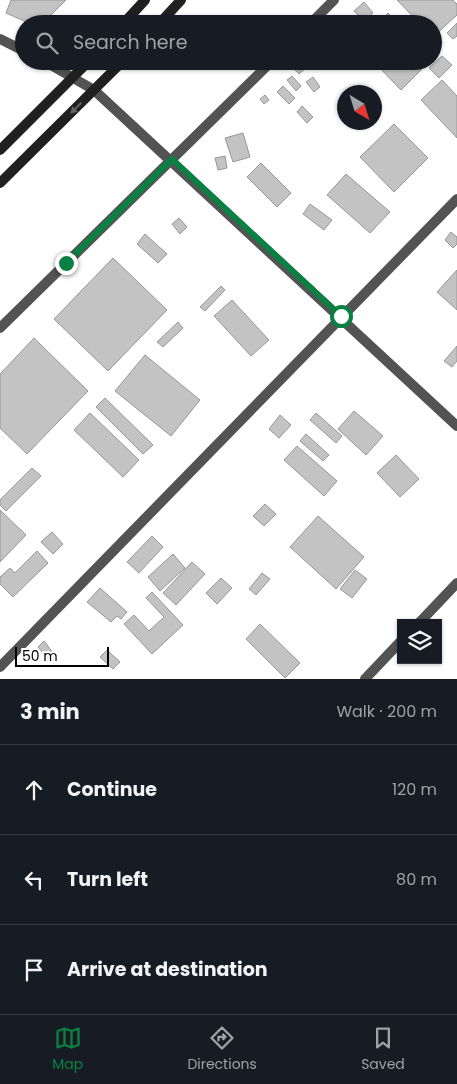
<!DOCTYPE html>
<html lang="en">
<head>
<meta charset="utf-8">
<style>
	body { margin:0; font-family:Poppins,sans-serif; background:#20242c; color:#f1f3f6 }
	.controls { position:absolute; right:15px; bottom:15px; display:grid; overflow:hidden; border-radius:0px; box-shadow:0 1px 4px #0004 }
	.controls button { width:45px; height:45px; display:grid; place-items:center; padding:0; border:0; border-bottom:1px solid #363941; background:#171b24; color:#f1f3f6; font:25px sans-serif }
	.compass { position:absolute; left:337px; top:85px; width:45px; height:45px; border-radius:50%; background:#171b24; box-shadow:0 1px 4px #0004; rotate:142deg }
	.scale { position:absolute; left:15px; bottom:12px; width:94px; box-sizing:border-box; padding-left:5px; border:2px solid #000; border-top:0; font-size:14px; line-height:18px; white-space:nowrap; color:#000; -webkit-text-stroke:4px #fff; paint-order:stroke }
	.stop { position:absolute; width:15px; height:15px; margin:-11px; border:4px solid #0b8043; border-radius:50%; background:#fff }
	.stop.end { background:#0b8043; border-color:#fff; box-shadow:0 1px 5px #0008 }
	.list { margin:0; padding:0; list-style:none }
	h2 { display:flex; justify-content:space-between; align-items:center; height:65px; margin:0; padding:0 20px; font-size:21px }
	h2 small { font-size:16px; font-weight:400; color:#9ea1a6 }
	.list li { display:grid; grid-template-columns:32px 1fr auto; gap:15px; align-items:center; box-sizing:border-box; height:90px; padding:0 20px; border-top:1px solid #363941 }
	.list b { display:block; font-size:19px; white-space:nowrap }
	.list em { font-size:16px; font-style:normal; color:#9ea1a6 }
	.icon { flex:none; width:28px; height:28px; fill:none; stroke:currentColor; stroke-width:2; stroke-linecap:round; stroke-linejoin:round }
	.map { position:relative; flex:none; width:457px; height:679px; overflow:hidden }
	.search { position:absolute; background:#171b24; box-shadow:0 1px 4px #0004; left:15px; right:15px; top:15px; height:55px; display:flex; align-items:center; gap:12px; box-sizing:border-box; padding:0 18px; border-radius:28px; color:#9ea1a6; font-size:19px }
	.sheet { height:335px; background:#171b24 }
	nav { display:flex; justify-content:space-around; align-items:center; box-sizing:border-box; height:70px; border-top:1px solid #363941; background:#171b24; font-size:14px; color:#9ea1a6 }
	nav a { display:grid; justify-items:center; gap:2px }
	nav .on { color:#0b8043 }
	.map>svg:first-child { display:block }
	.building { fill:#c3c3c3; stroke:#979797 }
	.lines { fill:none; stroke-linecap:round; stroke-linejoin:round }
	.street { stroke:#535353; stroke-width:10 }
	.secondary { stroke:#202020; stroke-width:10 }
	.oneway { fill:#636363 }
	.route { stroke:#0b8043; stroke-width:6 }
</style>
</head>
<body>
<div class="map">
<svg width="457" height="679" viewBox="0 0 457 679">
	<rect width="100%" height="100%" fill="#fff"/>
	<g class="building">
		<path d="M11,0H66L45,21L31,24L6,13Z"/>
		<path d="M397,0H453L457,4V15L433,37V24H420Z"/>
		<path d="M364,2L373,13L364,21L354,11Z"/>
		<path d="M388,13L398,24H377Z"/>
		<path d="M457,23V36L453,39L447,33Z"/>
		<path d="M442,56L452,65L439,78L429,68Z"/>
		<path d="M298,61H314L299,74L292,67Z"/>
		<path d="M373,61H415L422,69L401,90Z"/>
		<path d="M292,76L301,86L296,91L287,80Z"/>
		<path d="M313,77L320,87L314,92L306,82Z"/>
		<path d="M442,80L457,96V138L421,100Z"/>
		<path d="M283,86L295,98L289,104L277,92Z"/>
		<path d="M265,95L269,100L264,104L260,99Z"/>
		<path d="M302,106L313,117L307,123L297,112Z"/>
		<path d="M394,124L428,158L394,192L360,157Z"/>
		<path d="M243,133L250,157L233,162L225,138Z"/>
		<path d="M225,156L227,168L218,170L215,158Z"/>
		<path d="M261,163L291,193L277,207L247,177Z"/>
		<path d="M346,174L390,212L370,233L327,195Z"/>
		<path d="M310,204L332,220L324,230L303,214Z"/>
		<path d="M179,218L187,227L180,234L172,224Z"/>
		<path d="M451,232L457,237V244L453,248L445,240Z"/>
		<path d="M145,234L167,254L158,263L137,244Z"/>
		<path d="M113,258L167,310L108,371L54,319Z"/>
		<path d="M457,270V310L437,292Z"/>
		<path d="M221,286L225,290L205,311L200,307Z"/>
		<path d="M232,300L269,340L251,356L214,316Z"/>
		<path d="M178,322L183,328L163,347L157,342Z"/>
		<path d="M34,338L88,391L27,454L0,428V374Z"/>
		<path d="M457,346V361L452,367L444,361Z"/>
		<path d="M145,355L200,400L171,436L115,391Z"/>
		<path d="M105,398L153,445L143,454L96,407Z"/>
		<path d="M354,411L383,436L366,455L338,429Z"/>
		<path d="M90,413L139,460L123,477L74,430Z"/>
		<path d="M316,413L342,436L336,443L310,420Z"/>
		<path d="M280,415L291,425L279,438L269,429Z"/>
		<path d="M306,434L329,455L323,461L300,441Z"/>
		<path d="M297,446L337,481L324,496L284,460Z"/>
		<path d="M396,455L419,479L400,497L377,473Z"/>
		<path d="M32,468L41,476L6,511L0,505V500Z"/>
		<path d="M265,504L276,514L264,526L253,516Z"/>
		<path d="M0,510L26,535L0,562Z"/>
		<path d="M318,516L364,557L336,589L290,547Z"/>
		<path d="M52,532L63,544L53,554L41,542Z"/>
		<path d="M152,536L163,547L139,573L127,562Z"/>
		<path d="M37,551L48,563L13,597L0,584V577L10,568L15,573Z"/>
		<path d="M173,554L185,568L160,591L148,577Z"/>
		<path d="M192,562L205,574L176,605L163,593Z"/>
		<path d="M355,570L367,579L352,598L340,589Z"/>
		<path d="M262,573L270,579L256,595L249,589Z"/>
		<path d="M221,578L232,588L217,604L206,593Z"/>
		<path d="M100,588L127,612L121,619L117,616L111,622L87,602Z"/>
		<path d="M152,592L183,625L152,654L124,624L134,615L149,631L164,617L146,598Z"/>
		<path d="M260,624L300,663L285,678L246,639Z"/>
		<path d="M44,641L57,658L51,663L38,647Z"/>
		<path d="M107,650L120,662L113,669L100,657Z"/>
	</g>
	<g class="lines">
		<g class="street">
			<path d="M310,24L334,0"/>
			<path d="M0,39L24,51"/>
			<path d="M44,61L94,90L457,426"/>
			<path d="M0,328L272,61"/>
			<path d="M419,623L457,583"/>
			<path d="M0,667L457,199"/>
			<path d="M365,679L401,641"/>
		</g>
		<g class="secondary">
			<path d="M123,24L145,0"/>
			<path d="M159,24L181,0"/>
			<path d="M0,150L89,61"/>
			<path d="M0,183L123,61"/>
		</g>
	</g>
	<defs><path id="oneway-solid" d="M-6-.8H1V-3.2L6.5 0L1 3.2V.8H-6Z" transform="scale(1.25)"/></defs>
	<use class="oneway" href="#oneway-solid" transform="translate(76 108) rotate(136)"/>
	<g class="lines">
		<path class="route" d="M66,263L172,159L341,316"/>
	</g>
</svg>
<div class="controls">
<button><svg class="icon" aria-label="layers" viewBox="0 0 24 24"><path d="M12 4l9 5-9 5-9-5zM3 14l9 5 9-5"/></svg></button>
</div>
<svg class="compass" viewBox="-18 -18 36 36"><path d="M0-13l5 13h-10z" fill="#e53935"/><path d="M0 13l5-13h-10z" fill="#9ea1a6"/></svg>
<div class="scale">50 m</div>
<div class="stop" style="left:341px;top:316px"></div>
<div class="stop end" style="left:66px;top:263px"></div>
<div class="search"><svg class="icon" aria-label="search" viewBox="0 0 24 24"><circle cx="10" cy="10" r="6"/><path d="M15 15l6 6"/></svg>Search here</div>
</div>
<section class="sheet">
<h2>3 min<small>Walk · 200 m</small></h2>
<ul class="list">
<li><svg class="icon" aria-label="ahead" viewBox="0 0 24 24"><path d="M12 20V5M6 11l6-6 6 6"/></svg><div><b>Continue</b></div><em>120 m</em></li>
<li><svg class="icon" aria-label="left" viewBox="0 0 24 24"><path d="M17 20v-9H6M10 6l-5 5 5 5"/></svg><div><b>Turn left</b></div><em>80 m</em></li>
<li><svg class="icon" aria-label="arrive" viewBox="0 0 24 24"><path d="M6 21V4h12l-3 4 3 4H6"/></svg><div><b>Arrive at destination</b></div></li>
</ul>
</section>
<nav>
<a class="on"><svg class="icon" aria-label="map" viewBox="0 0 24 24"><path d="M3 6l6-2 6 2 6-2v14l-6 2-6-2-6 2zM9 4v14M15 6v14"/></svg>Map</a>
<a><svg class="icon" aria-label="directions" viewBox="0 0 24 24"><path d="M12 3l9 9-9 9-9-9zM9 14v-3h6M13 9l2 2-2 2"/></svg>Directions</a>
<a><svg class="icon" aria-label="saved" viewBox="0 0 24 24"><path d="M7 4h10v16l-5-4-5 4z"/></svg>Saved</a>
</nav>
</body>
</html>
